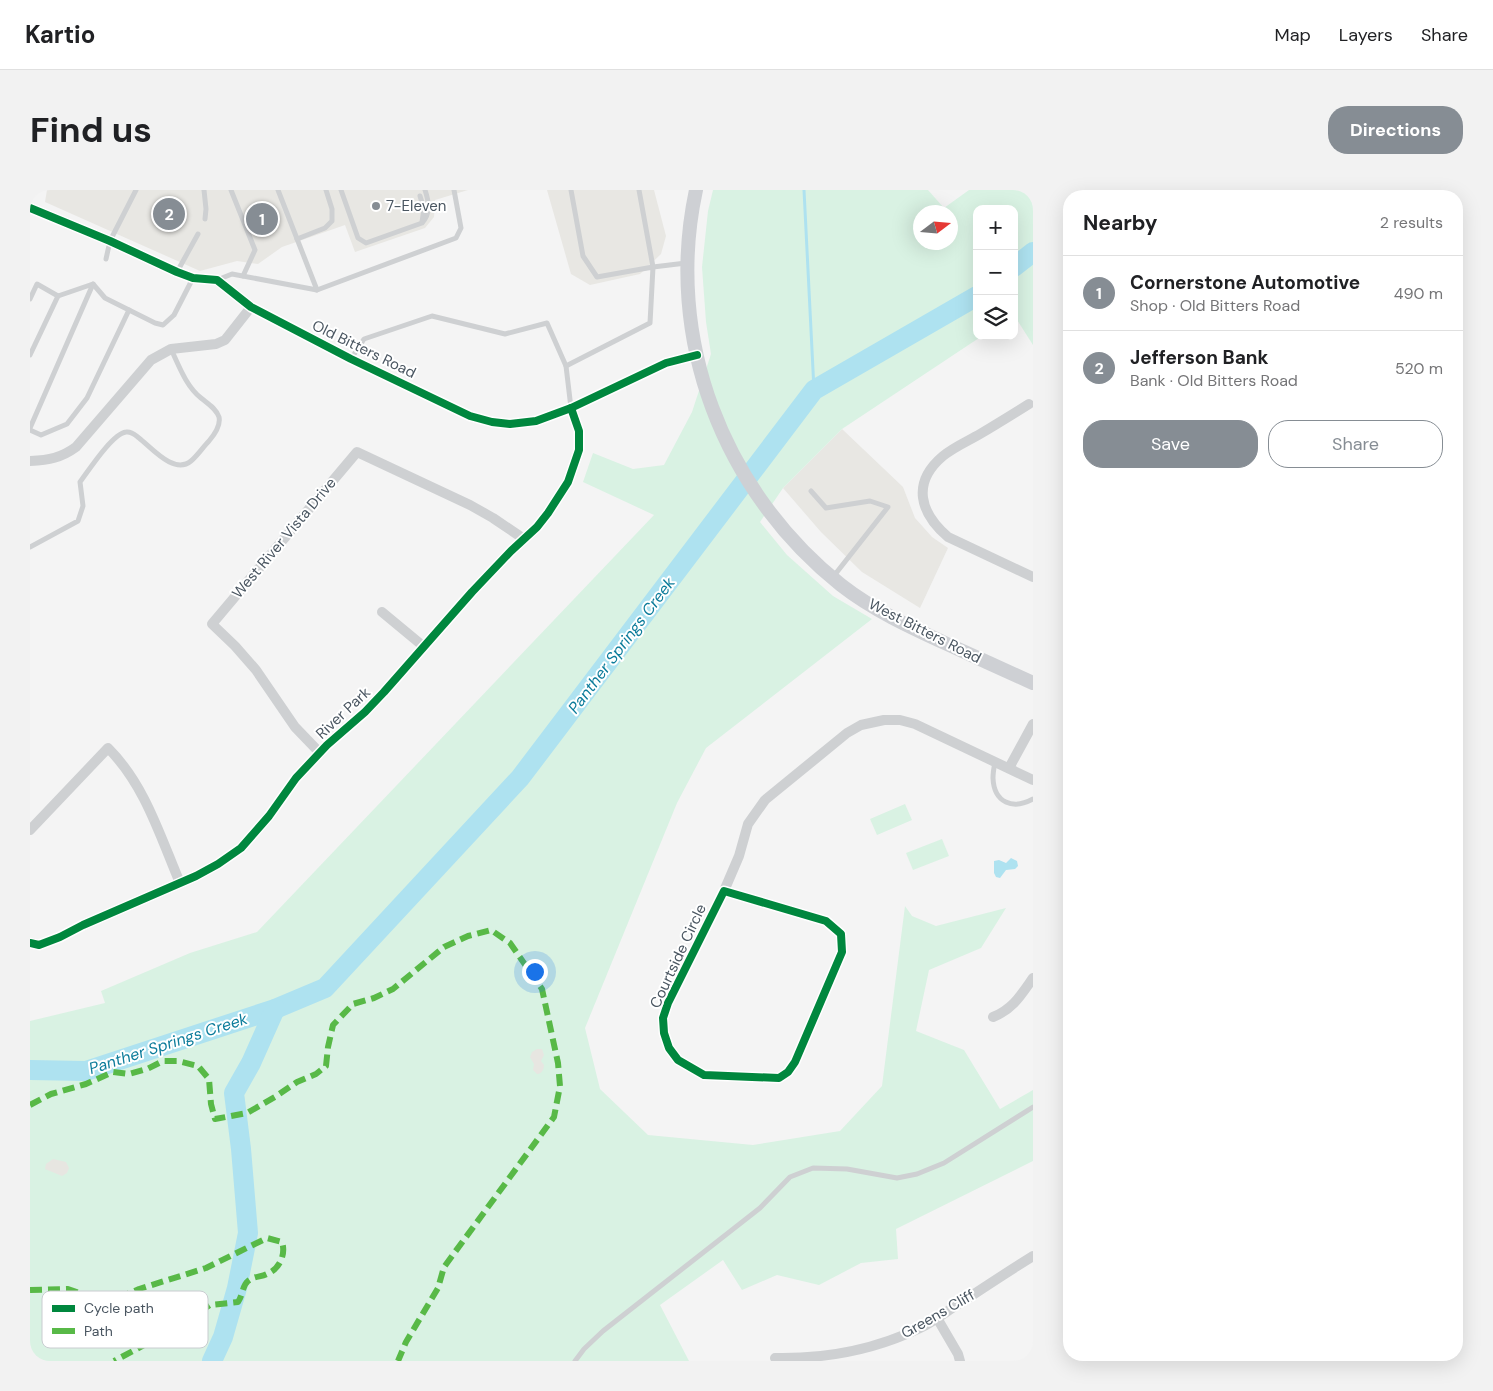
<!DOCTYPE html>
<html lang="en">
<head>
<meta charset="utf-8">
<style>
	body { margin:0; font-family:"DM Sans",sans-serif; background:#f2f2f2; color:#202124 }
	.controls { position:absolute; right:15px; top:15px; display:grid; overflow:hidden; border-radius:10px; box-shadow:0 5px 20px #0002 }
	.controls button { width:45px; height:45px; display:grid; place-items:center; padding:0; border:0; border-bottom:1px solid #e0e0e0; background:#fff; color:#202124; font:25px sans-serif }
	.compass { position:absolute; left:883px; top:15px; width:45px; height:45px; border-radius:50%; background:#fff; box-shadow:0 5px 20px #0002; rotate:74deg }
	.you { position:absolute; left:504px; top:781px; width:18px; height:18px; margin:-12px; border:4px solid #fff; border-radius:50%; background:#1a73e8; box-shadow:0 0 0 8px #1a73e833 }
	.badge { display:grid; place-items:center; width:32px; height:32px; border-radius:50%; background:#868d94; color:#fff; font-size:16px; font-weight:700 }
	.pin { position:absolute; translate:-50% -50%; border:2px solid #fff; box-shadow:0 1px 5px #0006 }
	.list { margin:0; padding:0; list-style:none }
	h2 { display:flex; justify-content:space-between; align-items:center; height:65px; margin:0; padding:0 20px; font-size:21px }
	h2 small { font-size:16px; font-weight:400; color:#757577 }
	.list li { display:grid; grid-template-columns:32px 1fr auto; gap:15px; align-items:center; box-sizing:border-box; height:75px; padding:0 20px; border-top:1px solid #e0e0e0 }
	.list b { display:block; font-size:19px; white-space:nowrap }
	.list p { margin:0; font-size:16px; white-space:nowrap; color:#757577 }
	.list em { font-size:16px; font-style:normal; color:#757577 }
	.actions { display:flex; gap:10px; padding:15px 20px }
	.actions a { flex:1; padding:11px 0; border:1px solid #868d94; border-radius:20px; text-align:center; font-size:18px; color:#868d94 }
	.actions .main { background:#868d94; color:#fff }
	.icon { flex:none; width:28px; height:28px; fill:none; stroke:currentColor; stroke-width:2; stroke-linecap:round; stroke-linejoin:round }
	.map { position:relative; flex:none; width:1003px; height:1171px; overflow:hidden; border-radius:20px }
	header { display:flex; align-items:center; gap:30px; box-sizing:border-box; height:70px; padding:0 25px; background:#fff; border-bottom:1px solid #e0e0e0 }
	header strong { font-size:24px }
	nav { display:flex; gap:28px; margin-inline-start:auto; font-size:18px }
	.intro { display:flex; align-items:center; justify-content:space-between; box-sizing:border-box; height:120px; padding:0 30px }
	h1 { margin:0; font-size:35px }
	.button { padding:12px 22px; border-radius:20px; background:#868d94; color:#fff; font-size:18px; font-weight:700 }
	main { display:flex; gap:30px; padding:0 30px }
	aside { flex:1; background:#fff; border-radius:20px; box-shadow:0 5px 20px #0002 }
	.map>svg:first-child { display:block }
	.commercial { fill:#e8e7e3 }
	.green { fill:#d9f2e3; fill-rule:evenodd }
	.sand { fill:#e7e6e1 }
	.water { fill:#aee2f0 }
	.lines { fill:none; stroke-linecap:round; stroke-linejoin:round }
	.stream { stroke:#aee2f0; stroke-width:3 }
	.river { stroke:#aee2f0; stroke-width:20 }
	.service { stroke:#ced0d2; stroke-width:5 }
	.minor { stroke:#ced0d2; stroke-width:10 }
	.secondary { stroke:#ced0d4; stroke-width:14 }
	.quiet { stroke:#58b947; stroke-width:6; stroke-dasharray:12 6; stroke-linecap:butt }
	.cycleway-casing { stroke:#fff; stroke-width:11 }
	.cycleway { stroke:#00873e; stroke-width:8 }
	.poi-dot { fill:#868d94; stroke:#fff; stroke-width:2 }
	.labels { text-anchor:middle; stroke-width:4; stroke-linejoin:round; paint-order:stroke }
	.poi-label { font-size:15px; fill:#4a5661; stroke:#fff; text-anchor:start }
	.street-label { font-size:15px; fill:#4a5661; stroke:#fff }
	.water-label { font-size:16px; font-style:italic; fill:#0c7c9b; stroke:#fff }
	.key { fill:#fff; stroke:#c9ccd0; stroke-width:1 }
	.key-label { font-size:14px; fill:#4a5661 }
</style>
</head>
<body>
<header>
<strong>Kartio</strong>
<nav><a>Map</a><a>Layers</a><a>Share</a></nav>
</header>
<div class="intro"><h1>Find us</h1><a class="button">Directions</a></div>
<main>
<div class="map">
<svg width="1003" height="1171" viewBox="0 0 1003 1171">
	<rect width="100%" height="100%" fill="#f4f4f4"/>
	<g class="commercial">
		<path d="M17,0H438L405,10L404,27L395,38L325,62L315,35L252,57L228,74L207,71L170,81L15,12Z"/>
		<path d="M517,0H624L636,46L631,64L610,84L560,95L541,84Z"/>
		<path d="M812,239L873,297L885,328L902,347L918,358L890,418L832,382L791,342L753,298Z"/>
	</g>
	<g class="green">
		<path d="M683,0H898L914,18L939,0H1003V155L984,125V19H947V146H952L812,239L753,298L730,332L757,365L803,406L842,429L676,558L647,613L555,838L570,899L618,945L723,955L810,941L852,896L875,716L882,726L906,736L976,718L951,758L899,780L886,841L934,860L970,919L1003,900V971L866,1039L868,1069L831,1073L789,1095L747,1085L712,1100L693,1070L630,1115L659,1171H0V831L75,813L71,801L160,763L227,742L624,325L553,292L563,263L603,279L634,275L662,222L681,164L676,132L672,77L678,21ZM891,22H921V52H891Z"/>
		<path d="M875,614L882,630L847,645L840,629Z"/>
		<path d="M912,649L919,666L883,680L876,663Z"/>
	</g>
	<g class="sand">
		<path d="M507,859H512L514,865L511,871L514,875C514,879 512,884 507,884L503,880L504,874L500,867L502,862Z"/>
		<path d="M23,969L36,972L39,978L37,983L32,986L15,979L16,974Z"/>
	</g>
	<path class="water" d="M981,668L987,671L988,676L985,679L976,680L970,688L966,687L964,683V671L969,670L976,673Z"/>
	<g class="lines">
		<path class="stream" d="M774,0L784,200"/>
		<g class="river">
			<path d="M984,77L1003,62"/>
			<path d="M0,880L56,881L245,819L295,798L490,588L784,200L947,106"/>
			<path d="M182,1171L193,1147L207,1098L218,1043L211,959L204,903L221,873L245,819"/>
		</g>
		<g class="service">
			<path d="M174,0L176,19L175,29"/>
			<path d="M201,0L225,60L213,86"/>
			<path d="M248,0L287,100"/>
			<path d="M311,0L328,48L336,53L392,33C401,23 399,12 395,0"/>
			<path d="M609,0L623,77L656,73"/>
			<path d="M390,6L394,19L392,32"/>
			<path d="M267,49L295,38L302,31V19L296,0"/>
			<path d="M76,69L80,51L106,0"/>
			<path d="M147,82L168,44"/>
			<path d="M187,90L202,84L287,100L426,48L431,38L424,0"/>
			<path d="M0,109L7,94L28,106L63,94L75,108L125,133L133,135L144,125L163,88"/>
			<path d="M0,165L28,106"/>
			<path d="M321,169L334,149L402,126L475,144L517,133L536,176"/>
			<path d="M541,218L536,176L620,133L623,77L567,87L553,66L541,0"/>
			<path d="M0,238L63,94"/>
			<path d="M0,240L11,245L37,234L57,208L99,120"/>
			<path d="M781,301L796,318L840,311L858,317L803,387"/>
			<path d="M0,357L48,331L53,316L50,292C59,280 82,244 96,242C102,241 105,245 109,248C122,258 144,285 161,271C168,265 173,257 179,251C184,245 191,236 189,227C186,218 177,213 171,208C156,196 149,176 141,159"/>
			<path d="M965,572C964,577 963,583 963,588C964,613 983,620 1003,609"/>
			<path d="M545,1171L554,1159L573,1141L730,1018L760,987L783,978L817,979L867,988L887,984L914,973L1003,917"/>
		</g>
		<g class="minor">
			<path d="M0,18L80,51L147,82L163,88L187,90L221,117L321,169L440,226L462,232L480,234L506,231L541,218L636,173L667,165"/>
			<path d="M999,214C983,224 967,234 950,244C938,251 924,257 913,266C881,293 890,323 918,347L1003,387"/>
			<path d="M0,271C19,270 31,268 46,257L121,170L141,159L186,154L195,150L221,117"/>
			<path d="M352,422L393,456"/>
			<path d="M290,563L265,537L226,480L205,456L182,434L327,262L440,315L463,328L494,349"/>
			<path d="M979,578L1003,534"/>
			<path d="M0,640L78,558C115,595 130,646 150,693"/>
			<path d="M694,701L796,731L811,744L812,762L765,872L758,882L749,888L674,885L648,870L639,858L634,843L633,828L638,813Z"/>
			<path d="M694,701L709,666L718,634L735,610L817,543L831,535L854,530H870L885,534L1003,590"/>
			<path d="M0,753L9,755L30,747L53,735L166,686L188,674L211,658L239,626L266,588L297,555L335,522L354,502L442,402L481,361L507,337L518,323L538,292L549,260V241L541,218"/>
			<path d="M963,827C983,819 991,805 1003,788"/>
			<path d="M907,1128L928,1164L930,1171"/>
			<path d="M745,1168C795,1169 844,1160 890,1138C905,1131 918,1120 932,1112C956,1096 979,1081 1003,1066"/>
		</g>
		<path class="secondary" d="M666,0C634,148 693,301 811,395C843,420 880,437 917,454C946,467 974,480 1003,493"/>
		<g class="quiet">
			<path d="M0,915L21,904L56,894L83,882L99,884L117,879L133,871H148L168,876L179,889L181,914L185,929L217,923L245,907L267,892L286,884L296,876L298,857L303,835L323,814L344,808L363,799L414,757L438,746L461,740L480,753L512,799L528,873L530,896L524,927L414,1077L408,1098L376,1152L368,1171"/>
			<path d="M0,1100L38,1099L70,1110L88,1108L109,1099L176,1078L237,1048L252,1052C256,1064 250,1079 237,1084C231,1087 224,1086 218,1091C212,1096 213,1105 208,1112L180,1115L137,1143L84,1171"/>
		</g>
		<defs>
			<g id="cycleway">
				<path d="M0,18L80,51L147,82L163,88L187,90L221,117L321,169L440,226L462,232L480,234L506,231L541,218L636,173L667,165"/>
				<path d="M694,701L796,731L811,744L812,762L765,872L758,882L749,888L674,885L648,870L639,858L634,843L633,828L638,813Z"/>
				<path d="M0,753L9,755L30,747L53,735L166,686L188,674L211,658L239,626L266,588L297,555L335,522L354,502L442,402L481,361L507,337L518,323L538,292L549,260V241L541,218"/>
			</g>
		</defs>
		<use href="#cycleway" class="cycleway-casing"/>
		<use href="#cycleway" class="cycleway"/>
	</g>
	<circle class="poi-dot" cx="346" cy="16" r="5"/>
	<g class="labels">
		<g class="poi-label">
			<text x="356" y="21">7-Eleven</text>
		</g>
		<g class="street-label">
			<text transform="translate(334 159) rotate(26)" y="5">Old Bitters Road</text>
			<text transform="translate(254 348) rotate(-50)" y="5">West River Vista Drive</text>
			<text transform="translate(895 441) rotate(27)" y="5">West Bitters Road</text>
			<text transform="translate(313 523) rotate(-43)" y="5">River Park</text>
			<text transform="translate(648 766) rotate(-65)" y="5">Courtside Circle</text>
			<text transform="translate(908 1124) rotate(-30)" y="5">Greens Cliff</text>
		</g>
		<g class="water-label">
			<text transform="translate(591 455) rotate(-53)" y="6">Panther Springs Creek</text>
			<text transform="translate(138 853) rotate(-18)" y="6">Panther Springs Creek</text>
		</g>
	</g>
	<rect x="12" y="1101" width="166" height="57" rx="8" class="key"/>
	<rect x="22" y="1115" width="23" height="7" fill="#00873e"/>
	<rect x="22" y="1138" width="23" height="6" fill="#58b947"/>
	<g class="key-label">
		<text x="54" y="1123">Cycle path</text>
		<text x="54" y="1146">Path</text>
	</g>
</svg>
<div class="controls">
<button>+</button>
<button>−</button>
<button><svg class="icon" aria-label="layers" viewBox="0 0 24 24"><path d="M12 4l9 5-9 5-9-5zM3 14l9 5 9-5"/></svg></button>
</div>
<svg class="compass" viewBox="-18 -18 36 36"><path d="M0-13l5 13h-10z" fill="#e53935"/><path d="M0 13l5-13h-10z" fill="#757577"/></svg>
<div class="you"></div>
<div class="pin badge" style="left:232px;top:29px">1</div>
<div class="pin badge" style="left:139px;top:24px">2</div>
</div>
<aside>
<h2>Nearby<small>2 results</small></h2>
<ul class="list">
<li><span class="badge">1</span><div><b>Cornerstone Automotive</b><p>Shop · Old Bitters Road</p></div><em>490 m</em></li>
<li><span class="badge">2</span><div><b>Jefferson Bank</b><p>Bank · Old Bitters Road</p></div><em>520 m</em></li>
</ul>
<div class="actions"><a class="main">Save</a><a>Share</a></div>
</aside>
</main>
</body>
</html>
